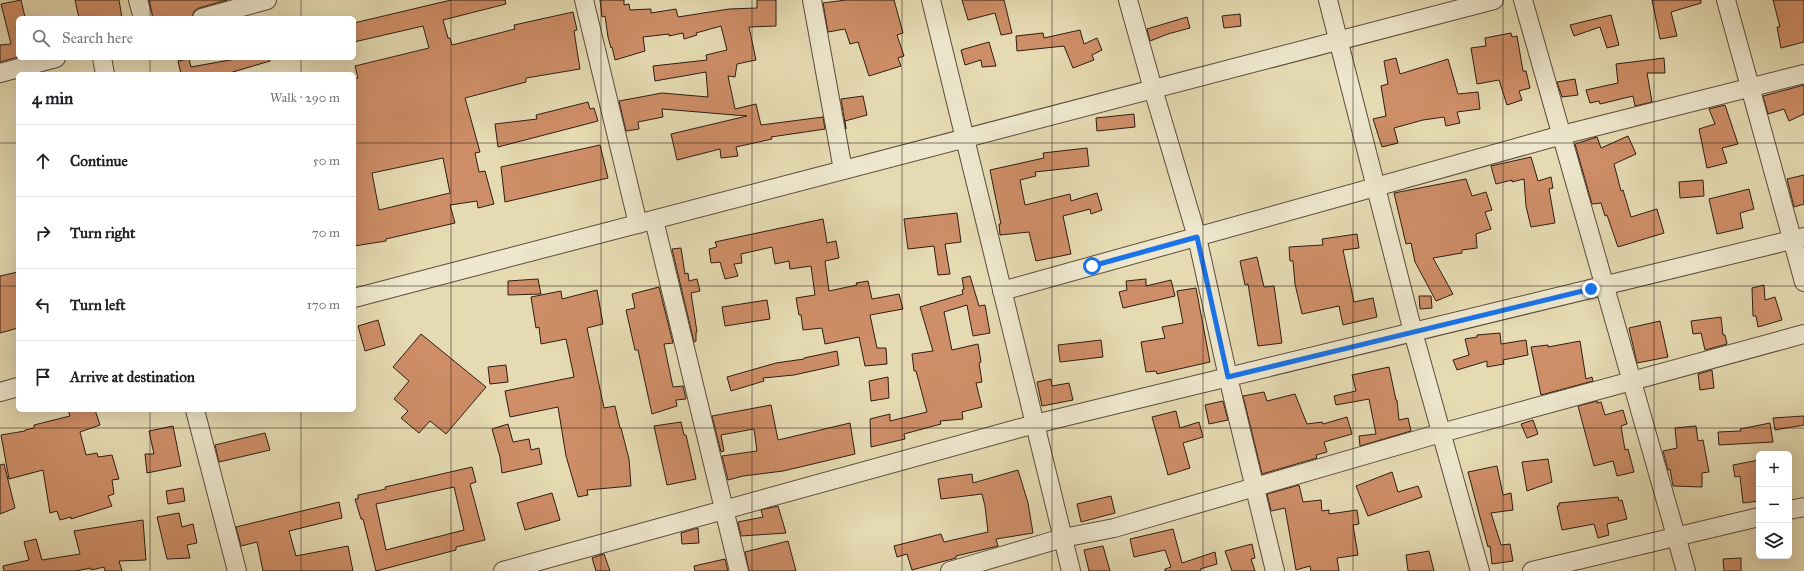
<!DOCTYPE html>
<html lang="en">
<head>
<meta charset="utf-8">
<style>
	body { margin:0; font-family:"IM FELL Great Primer",serif; background:#f2f2f2; color:#202124 }
	.controls { position:absolute; right:12px; bottom:12px; display:grid; overflow:hidden; border-radius:6px; box-shadow:0 4px 16px #0002 }
	.controls button { width:36px; height:36px; display:grid; place-items:center; padding:0; border:0; border-bottom:1px solid #e0e0e0; background:#fff; color:#202124; font:20px sans-serif }
	.stop { position:absolute; width:12px; height:12px; margin:-9px; border:3px solid #1a73e8; border-radius:50%; background:#fff }
	.stop.end { background:#1a73e8; border-color:#fff; box-shadow:0 1px 4px #0008 }
	.list { margin:0; padding:0; list-style:none }
	h2 { display:flex; justify-content:space-between; align-items:center; height:52px; margin:0; padding:0 16px; font-size:17px }
	h2 small { font-size:13px; font-weight:400; color:#757577 }
	.list li { display:grid; grid-template-columns:26px 1fr auto; gap:12px; align-items:center; box-sizing:border-box; height:72px; padding:0 16px; border-top:1px solid #e0e0e0 }
	.list b { display:block; font-size:15px; white-space:nowrap }
	.list em { font-size:13px; font-style:normal; color:#757577 }
	.icon { flex:none; width:22px; height:22px; fill:none; stroke:currentColor; stroke-width:2; stroke-linecap:round; stroke-linejoin:round }
	.map { position:relative; flex:none; width:1804px; height:571px; overflow:hidden }
	.search { position:absolute; background:#fff; box-shadow:0 4px 16px #0002; left:16px; top:16px; width:340px; height:44px; display:flex; align-items:center; gap:10px; box-sizing:border-box; padding:0 14px; border-radius:6px; color:#757577; font-size:15px }
	.panel { position:absolute; background:#fff; box-shadow:0 4px 16px #0002; left:16px; top:72px; width:340px; height:340px; border-radius:6px }
	.map>svg:first-child { display:block }
	.building { fill:#ce8e67; stroke:#2e1d13; fill-rule:evenodd }
	.lines { fill:none; stroke-linecap:round; stroke-linejoin:round }
	.minor-casing { stroke:#5c4c3b; stroke-width:20 }
	.minor { stroke:#eee7cd; stroke-width:18 }
	.route { stroke:#1a73e8; stroke-width:5 }
	.grid { fill:none; stroke:#2e1d13; stroke-width:1; stroke-opacity:0.55 }
</style>
</head>
<body>
<div class="map">
<svg width="1804" height="571" viewBox="0 0 1804 571">
	<rect width="100%" height="100%" fill="#e5dab2"/>
	<filter id="stains"><feTurbulence type="fractalNoise" baseFrequency=".005" numOctaves="4"/><feColorMatrix values="0 0 0 0 .2 0 0 0 0 .09 0 0 0 0 .02 0 0 0 .5 -.17"/></filter>
	<radialGradient id="worn" r=".72"><stop offset=".6" stop-color="#630" stop-opacity="0"/><stop offset="1" stop-color="#630" stop-opacity=".3"/></radialGradient>
	<g class="building">
		<path d="M21,0L25,17L18,18V57L0,62V45L11,44L1,4Z"/>
		<path d="M75,0H119L122,18H79Z"/>
		<path d="M149,0H227L199,8L194,11L192,18H153Z"/>
		<path d="M451,0H505L506,4L443,20L448,38H450L452,45L515,29L514,25L573,12L577,30L574,31L580,69L526,78V82L465,98L480,152L475,153L479,172L485,171L494,204L478,208L477,201L450,205L455,223L386,239V241L354,246V78H358L355,66L429,48L423,26L354,42V23ZM443,158L450,193L379,210L372,173Z"/>
		<path d="M600,0H624V5L629,4L630,10L651,9V13L676,9L678,17L729,9L757,8V0H776V26L749,27L756,60L737,64L735,77L728,76L735,109L756,104L761,125L823,117L825,129L771,137L772,139L736,147L738,156L721,158L720,149L677,160L671,134L747,116L662,109L663,117L638,122L639,129L626,131L619,101L662,93L708,97L706,72L655,81L653,66L707,60L706,55L727,50L721,26L696,33L697,35L684,39L683,33L669,36V34L643,37L645,51L615,60L612,47L611,48L608,37L605,16L602,17Z"/>
		<path d="M846,0H894L903,33L897,35L904,56L898,58L901,66L869,76L858,42L850,44L845,29L828,32L823,3Z"/>
		<path d="M962,0H1004L1012,33L1001,35L995,13L968,20Z"/>
		<path d="M1652,0H1701V3L1671,12L1677,36L1660,39Z"/>
		<path d="M1773,0H1804V42L1781,48L1777,27H1780Z"/>
		<path d="M1240,14L1241,26L1224,28L1222,16Z"/>
		<path d="M1611,15L1619,45L1607,48L1600,27L1574,36L1570,25Z"/>
		<path d="M1187,17L1190,28L1168,34L1150,41L1147,29Z"/>
		<path d="M1080,30L1084,44L1097,38L1102,50L1092,55L1094,60L1073,68L1064,46L1017,51L1016,36L1043,33L1044,38Z"/>
		<path d="M1511,33L1512,37L1517,36L1523,71H1526L1530,88L1519,91L1522,100L1507,105L1499,80L1477,84L1471,48L1486,46L1485,38Z"/>
		<path d="M989,42L996,66L982,67L981,60L965,65L961,50Z"/>
		<path d="M241,58H270V61L226,74H181L178,61L189,59L191,67Z"/>
		<path d="M1396,58L1400,74L1448,59L1458,94L1478,92L1480,109L1457,112L1460,123L1446,126L1444,117L1423,120L1394,128L1398,143L1382,147L1373,119L1386,116L1381,86L1388,84L1384,61Z"/>
		<path d="M1664,58L1665,73H1647L1652,102L1635,106L1633,96L1600,104L1599,101L1590,103L1586,90L1618,83L1616,64Z"/>
		<path d="M1575,79L1578,95L1562,97L1557,82Z"/>
		<path d="M1804,85V114L1789,121L1784,109L1768,114L1763,96Z"/>
		<path d="M863,96L867,115L845,121L846,129L841,99Z"/>
		<path d="M588,102L590,109L594,108L598,121L498,147L495,124L537,119L536,115Z"/>
		<path d="M1725,105L1738,144L1722,148L1727,163L1707,168L1699,129L1715,124L1709,109Z"/>
		<path d="M1134,114L1135,127L1097,131L1096,118Z"/>
		<path d="M1628,136L1636,154L1614,164L1621,191L1623,190L1631,217L1657,209L1664,233L1618,247L1607,215L1605,216L1601,203L1592,204L1575,144L1597,137L1601,148Z"/>
		<path d="M600,145L608,178L505,202L501,167Z"/>
		<path d="M1087,148L1089,166L1035,172L1036,176L1020,180L1025,205L1070,194L1071,201L1097,193L1102,210L1091,214L1090,209L1063,216L1071,254L1036,261L1029,232L1000,235L999,224H1001L990,170L1044,158L1043,153Z"/>
		<path d="M1531,157L1538,181L1551,177L1553,188L1549,189L1555,223L1531,227L1526,206L1524,179L1512,182V180L1496,184L1491,166Z"/>
		<path d="M1804,175V204L1794,207L1787,179Z"/>
		<path d="M1466,179L1472,196L1486,192L1492,210L1485,212L1491,229L1476,234L1477,248L1462,250V253L1433,258L1453,294L1436,301L1415,262L1411,243L1406,244L1394,193Z"/>
		<path d="M1703,180L1704,196L1680,198L1679,182Z"/>
		<path d="M1749,189L1754,209L1740,213L1743,228L1717,234L1709,199Z"/>
		<path d="M957,213L961,242L945,244L950,274L938,275L934,246L908,249L904,219Z"/>
		<path d="M823,219L827,243L836,241L839,258L825,261L829,291L857,285L856,283L868,281L872,299L899,294L903,309L870,315L877,348H886L887,364L865,366L859,337L825,344L822,328L803,330L801,315H799L796,298L815,295L811,266L790,269L789,261L775,264L772,247L741,254L742,263L734,264L738,276L725,279L720,262L711,263L709,249L717,247L715,242Z"/>
		<path d="M1357,234L1359,248L1343,250L1354,302L1373,298L1377,317L1343,325L1339,306L1302,314L1295,284L1293,261H1290L1289,247L1323,245L1322,239Z"/>
		<path d="M681,248L685,274L688,273L689,281L697,279L700,291L691,293L697,332H696V341L694,342L672,249Z"/>
		<path d="M1257,257L1264,287L1274,286L1282,343L1258,346L1248,284L1245,285L1240,261Z"/>
		<path d="M18,272V328L0,333V276Z"/>
		<path d="M970,276L979,306L985,305L990,333L973,336L967,305L944,312L952,350L978,344L981,362L979,363L982,382L976,383L982,407L962,412L963,419L940,421L941,424L904,434L905,439L871,447L870,419L890,414V421L927,412L916,371H914L912,354L933,351L920,307L963,294L962,290L964,289L962,278Z"/>
		<path d="M538,279L541,294L508,295V281Z"/>
		<path d="M1146,279V286L1171,280L1175,296L1123,308L1119,292L1127,290L1126,281Z"/>
		<path d="M1764,285L1765,300L1775,297L1782,320L1758,327L1756,316H1753L1752,288Z"/>
		<path d="M659,287L673,343L664,344L673,387L683,386L686,399L676,400L677,406L652,414L638,350H635L626,310L635,308L632,294Z"/>
		<path d="M1196,288L1210,362L1157,374L1156,371L1146,372L1141,342L1165,338L1162,327L1183,323L1177,291Z"/>
		<path d="M597,290L603,324L587,328L604,408L615,406L620,428H621L629,459L631,486L587,490L588,495L578,497L566,456L558,407L510,417L505,391L574,377L566,339L541,344L539,327L536,328L531,297L561,291L562,299Z"/>
		<path d="M1419,296H1431L1432,308L1420,309Z"/>
		<path d="M767,300L770,319L725,326L722,307Z"/>
		<path d="M1721,317L1723,335H1725L1727,344L1705,350L1701,333L1693,334L1691,321Z"/>
		<path d="M378,320L385,345L365,351L358,326Z"/>
		<path d="M1660,321L1668,357L1637,363L1629,328Z"/>
		<path d="M1500,333L1501,344L1526,340L1528,355L1503,360L1504,364L1487,367V361L1457,370L1453,360L1469,355L1465,339L1477,337V335Z"/>
		<path d="M421,334L486,387L446,434L430,421L419,433L401,418L408,411L394,399L409,381L393,367Z"/>
		<path d="M1101,340L1103,357L1060,362L1058,345Z"/>
		<path d="M1580,341L1586,379L1592,377L1593,381L1541,395L1531,347L1548,345V347Z"/>
		<path d="M837,351L839,365L794,375L763,378L764,381L731,391L727,377L776,363L804,359V358Z"/>
		<path d="M506,365L508,382L490,384L488,367Z"/>
		<path d="M1389,367L1396,400H1397L1399,420L1408,418L1411,431L1360,446L1359,436L1376,434L1369,399L1336,405L1334,396L1356,391L1352,375Z"/>
		<path d="M1712,370L1714,388L1700,390L1698,374Z"/>
		<path d="M888,377L889,398L871,401L869,381Z"/>
		<path d="M1051,379L1052,386L1069,383L1073,400L1042,406L1037,382Z"/>
		<path d="M1264,392L1267,401L1295,394L1307,424L1322,422L1323,424L1347,417L1352,434L1324,442L1327,452L1316,455L1317,458L1262,474L1243,396Z"/>
		<path d="M1223,401L1228,420L1209,424L1205,405Z"/>
		<path d="M1597,401V403L1601,402L1605,415L1623,410L1627,424L1621,426L1625,450L1628,449L1634,472L1617,476L1613,461L1594,466L1578,406Z"/>
		<path d="M771,405L778,440L850,423L855,454L783,471L743,476L728,480L722,456L757,451L754,429L721,435L724,451L721,452L712,416Z"/>
		<path d="M68,410H95L100,425L80,432L86,455L97,453L98,457L112,455L119,479L112,480L114,494L108,496L112,506L71,519V517L60,520L57,511L50,513L43,470L9,479L1,435L25,431V430L34,428V425L70,416Z"/>
		<path d="M1176,411L1180,428L1199,422L1203,437L1183,443L1190,468L1168,475L1152,417Z"/>
		<path d="M1804,416V425L1775,430L1773,418Z"/>
		<path d="M1533,420L1538,434L1527,438L1521,424Z"/>
		<path d="M681,422L684,435H686L696,479L667,485L654,426Z"/>
		<path d="M1770,423L1773,442L1719,445L1718,432L1741,431L1740,429Z"/>
		<path d="M508,424L513,442L529,439L531,450L539,448L542,464L502,473L500,457L492,429Z"/>
		<path d="M173,426L181,466L147,473L145,454H154L149,431Z"/>
		<path d="M1696,426L1698,441L1703,440L1709,472L1702,473V487L1673,486L1670,469L1668,470L1663,451L1677,448L1675,428Z"/>
		<path d="M265,433L270,450L219,462L215,445Z"/>
		<path d="M1548,459L1552,482L1527,491L1522,462Z"/>
		<path d="M1759,460V501L1743,503L1740,476L1735,477L1733,465Z"/>
		<path d="M4,464L15,508L0,514V465Z"/>
		<path d="M1497,466L1503,495L1511,493L1513,510L1491,513L1501,545L1510,544L1513,561L1492,564L1490,546L1488,547L1468,472Z"/>
		<path d="M472,467L476,482L470,484L485,540L456,547V550L376,571L363,519H361L355,499H358V495L386,489L385,487ZM454,487L464,530L386,550L376,504Z"/>
		<path d="M1018,470L1028,503L1033,533L996,539L998,546L956,556V558L912,570L907,554L897,557L894,546L941,534L944,542L988,532L985,506L982,494L941,499L938,479L972,474L973,483Z"/>
		<path d="M1392,472L1398,492L1418,486L1422,497L1368,516L1356,486Z"/>
		<path d="M1299,485L1303,502L1321,500L1322,511L1329,510V514L1357,510L1359,524L1353,525L1358,555L1337,558L1339,571H1311L1310,566L1296,570L1285,508L1271,511L1267,494Z"/>
		<path d="M183,488L185,501L168,504L166,491Z"/>
		<path d="M552,493L560,520L525,530L517,503Z"/>
		<path d="M1111,496L1115,513L1081,522L1077,504Z"/>
		<path d="M1618,497L1619,501L1622,500L1627,519L1607,524L1609,535L1598,538L1594,524L1562,530L1557,506H1559V503Z"/>
		<path d="M339,502L342,518L289,531L296,556L348,546L353,571H263L257,542L241,546L236,527Z"/>
		<path d="M778,506L786,533L741,536L738,522L763,517L761,510Z"/>
		<path d="M179,513L182,527L193,524L197,543L187,545L190,558L167,559L157,517Z"/>
		<path d="M143,520L146,560L119,561L122,571H105L104,567L91,570V568L75,571H4L3,566L29,560L24,542L36,539L42,560L80,554L74,531Z"/>
		<path d="M698,528L699,543L682,544L681,533Z"/>
		<path d="M1173,529L1182,563L1215,552L1217,564L1200,569L1201,571H1165V569L1171,567L1165,550L1134,557L1130,539Z"/>
		<path d="M788,541L796,571H749L745,552Z"/>
		<path d="M1252,544L1255,558L1251,559L1255,571H1232L1225,551Z"/>
		<path d="M1103,546L1110,571H1089L1084,550Z"/>
		<path d="M1429,551L1434,571H1408L1406,555Z"/>
		<path d="M604,554L610,571H596L592,558Z"/>
		<path d="M1741,558V571H1724L1723,559Z"/>
		<path d="M725,559L728,571H695L694,566Z"/>
	</g>
	<g class="lines">
		<defs>
			<g id="minor">
				<path d="M138,0L143,18"/>
				<path d="M584,0L638,224"/>
				<path d="M812,0L843,170"/>
				<path d="M931,0L1071,571"/>
				<path d="M1128,0L1153,89L1197,237L1228,377L1275,571"/>
				<path d="M1328,0L1413,332L1480,571"/>
				<path d="M1523,0L1686,571"/>
				<path d="M1726,0L1804,282"/>
				<path d="M202,18L267,0"/>
				<path d="M102,58L105,74"/>
				<path d="M0,73L56,58"/>
				<path d="M654,220L739,571"/>
				<path d="M1002,291L1562,135L1804,74"/>
				<path d="M354,298L1494,0"/>
				<path d="M0,392L18,387"/>
				<path d="M195,410L237,571"/>
				<path d="M1789,510L1804,507"/>
				<path d="M503,571L1035,424L1804,237"/>
				<path d="M950,571L1063,538L1114,528L1441,433L1804,334"/>
				<path d="M1532,571L1759,517"/>
			</g>
		</defs>
		<use href="#minor" class="minor-casing"/>
		<use href="#minor" class="minor"/>
	</g>
	<g class="lines">
		<path class="route" d="M1092,266L1197,237L1228,377L1591,289"/>
	</g>
	<path class="grid" d="M150,0V18M301,0V18M451,0V571M601,0V571M752,0V571M902,0V571M1052,0V571M1203,0V571M1353,0V571M1503,0V571M1654,0V571M150,58V74M301,58V74M0,143H18M354,143H1804M0,286H18M354,286H1804M150,410V571M301,410V571M0,428H1804"/>
	<rect width="100%" height="100%" filter="url(#stains)"/>
	<rect width="100%" height="100%" fill="url(#worn)"/>
</svg>
<div class="controls">
<button>+</button>
<button>−</button>
<button><svg class="icon" aria-label="layers" viewBox="0 0 24 24"><path d="M12 4l9 5-9 5-9-5zM3 14l9 5 9-5"/></svg></button>
</div>
<div class="stop" style="left:1092px;top:266px"></div>
<div class="stop end" style="left:1591px;top:289px"></div>
<div class="search"><svg class="icon" aria-label="search" viewBox="0 0 24 24"><circle cx="10" cy="10" r="6"/><path d="M15 15l6 6"/></svg>Search here</div>
<section class="panel">
<h2>4 min<small>Walk · 290 m</small></h2>
<ul class="list">
<li><svg class="icon" aria-label="ahead" viewBox="0 0 24 24"><path d="M12 20V5M6 11l6-6 6 6"/></svg><div><b>Continue</b></div><em>50 m</em></li>
<li><svg class="icon" aria-label="right" viewBox="0 0 24 24"><path d="M7 20v-9h11M14 6l5 5-5 5"/></svg><div><b>Turn right</b></div><em>70 m</em></li>
<li><svg class="icon" aria-label="left" viewBox="0 0 24 24"><path d="M17 20v-9H6M10 6l-5 5 5 5"/></svg><div><b>Turn left</b></div><em>170 m</em></li>
<li><svg class="icon" aria-label="arrive" viewBox="0 0 24 24"><path d="M6 21V4h12l-3 4 3 4H6"/></svg><div><b>Arrive at destination</b></div></li>
</ul>
</section>
</div>
</body>
</html>
